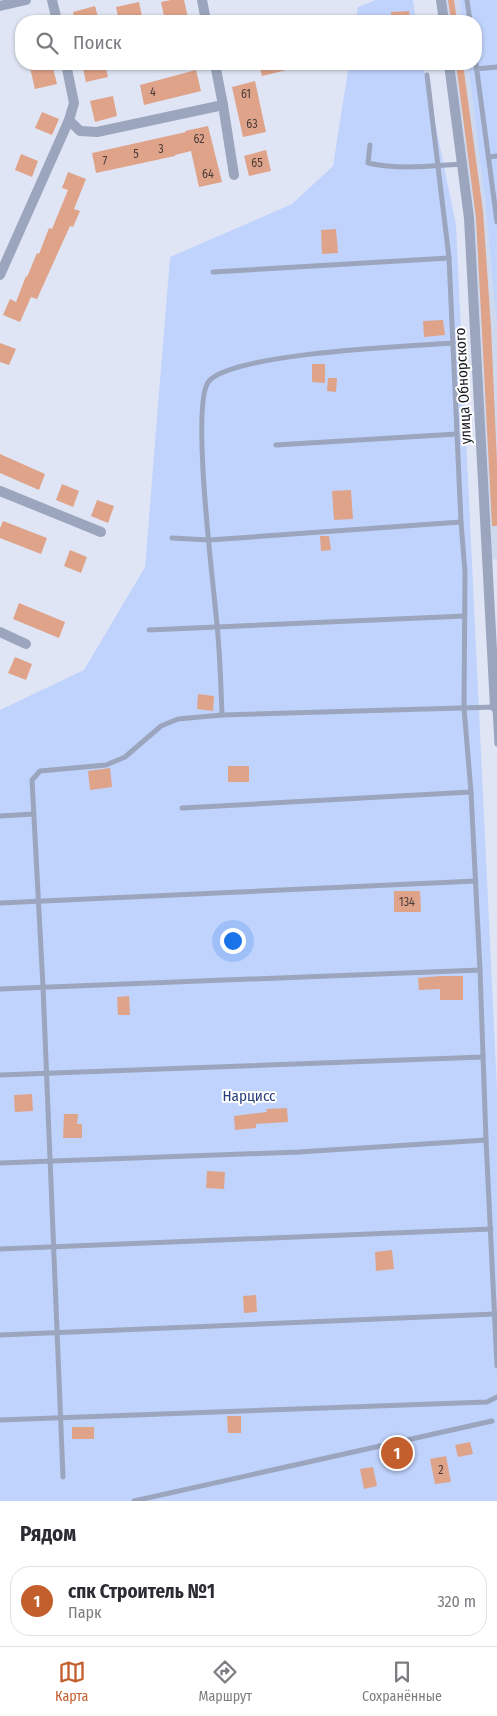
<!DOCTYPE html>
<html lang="ru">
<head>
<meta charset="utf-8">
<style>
	body { margin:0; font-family:"Fira Sans Condensed",sans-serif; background:#f7f7f7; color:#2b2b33 }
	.you { position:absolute; left:232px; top:940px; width:18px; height:18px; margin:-12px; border:4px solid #fff; border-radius:50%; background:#1a73e8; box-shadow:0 0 0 8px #1a73e833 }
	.badge { display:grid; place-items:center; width:32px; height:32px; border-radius:50%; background:#c35e2d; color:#fff; font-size:16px; font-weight:700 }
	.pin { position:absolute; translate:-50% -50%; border:2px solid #fff; box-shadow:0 1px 5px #0006 }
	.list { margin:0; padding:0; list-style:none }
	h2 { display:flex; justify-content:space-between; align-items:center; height:65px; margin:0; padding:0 20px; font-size:21px }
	h2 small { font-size:16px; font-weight:400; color:#7c7c81 }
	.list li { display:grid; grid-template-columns:32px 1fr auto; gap:15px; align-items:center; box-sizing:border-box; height:70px; margin:0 10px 10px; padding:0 10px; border:1px solid #e1e1e2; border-radius:20px }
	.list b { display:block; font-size:19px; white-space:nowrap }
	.list p { margin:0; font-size:16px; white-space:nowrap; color:#7c7c81 }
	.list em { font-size:16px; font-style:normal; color:#7c7c81 }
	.icon { flex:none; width:28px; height:28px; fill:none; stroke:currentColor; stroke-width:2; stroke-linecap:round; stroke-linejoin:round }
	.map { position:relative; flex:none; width:497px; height:1501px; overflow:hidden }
	.search { position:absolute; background:#fff; box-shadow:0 1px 4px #0004; left:15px; right:15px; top:15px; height:55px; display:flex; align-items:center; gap:12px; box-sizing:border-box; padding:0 18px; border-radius:20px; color:#7c7c81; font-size:19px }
	.sheet { height:145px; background:#fff }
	nav { display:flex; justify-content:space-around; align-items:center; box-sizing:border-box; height:70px; border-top:1px solid #e1e1e2; background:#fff; font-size:14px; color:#7c7c81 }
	nav a { display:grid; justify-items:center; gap:2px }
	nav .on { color:#c35e2d }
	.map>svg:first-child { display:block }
	.built { fill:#cfd9ee }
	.green { fill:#c0d3fd }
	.building { fill:#dfa389 }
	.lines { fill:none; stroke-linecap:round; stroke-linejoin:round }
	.lane { stroke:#9ba5bd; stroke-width:5 }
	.street { stroke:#9ba5bd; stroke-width:10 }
	.labels { text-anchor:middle; stroke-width:4; stroke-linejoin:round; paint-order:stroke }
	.number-label { font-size:12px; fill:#493c3a }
	.street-label { font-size:15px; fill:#171a1f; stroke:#fff }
	.park-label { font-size:15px; fill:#273d7c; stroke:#fff }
</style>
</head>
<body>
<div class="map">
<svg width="497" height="1501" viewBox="0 0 497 1501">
	<rect width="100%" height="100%" fill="#dfe5f4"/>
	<g class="built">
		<path d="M443,0H460L462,21H446Z"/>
		<path d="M452,64H468L486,210L497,330V559L489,560L473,213Z"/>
	</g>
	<g class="green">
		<path d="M376,0H413L416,21H356L358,7Z"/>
		<path d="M460,0H497V330L486,210L468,64H476V21H462Z"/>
		<path d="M349,64H423L456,225L497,1090V1501H0V710L84,670L145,567L170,257L292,204L333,166Z"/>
	</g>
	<g class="building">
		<path d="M171,0H184L188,18L165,21L161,2Z"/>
		<path d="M448,0H454L457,21H451Z"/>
		<path d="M139,2L143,21H119L116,7Z"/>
		<path d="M95,6L99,21H75L73,12Z"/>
		<path d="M409,11L410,21H392L391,12Z"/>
		<path d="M52,64L57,84L35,89L30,68Z"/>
		<path d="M82,64H105L108,77L86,82Z"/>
		<path d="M259,64H299V67L262,76Z"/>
		<path d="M456,64H463L483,211L491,327L497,463V526H492L476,218Z"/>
		<path d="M196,70L201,91L144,105L140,85Z"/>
		<path d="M255,81L266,132L243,137L232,87Z"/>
		<path d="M113,96L117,116L95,122L90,101Z"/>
		<path d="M42,112L59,119L52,135L35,128Z"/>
		<path d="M208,126L222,182L199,187L191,151L175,155V156L96,173L92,153L186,132L185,131Z"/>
		<path d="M266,150L271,171L249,176L244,156Z"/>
		<path d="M21,154L38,161L32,177L15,170Z"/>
		<path d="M68,172L86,179L74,209L80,211L73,227L70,226L37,299L31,297L20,322L3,315L10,299L16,302L26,276L27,277L37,253L39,254L49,228L52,229L68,190L62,188Z"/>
		<path d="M336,229L338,253L322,254L321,230Z"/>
		<path d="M443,320L445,335L424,337L423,321Z"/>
		<path d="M0,343L16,349L9,365L0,362Z"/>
		<path d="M312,364H325V383L312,382Z"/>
		<path d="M328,378H337L336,392L327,391Z"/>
		<path d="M0,454L45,474L39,490L0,473Z"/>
		<path d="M62,484L79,491L73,507L56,500Z"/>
		<path d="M351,490L353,519L334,520L332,491Z"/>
		<path d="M97,500L114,506L108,523L91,516Z"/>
		<path d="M3,521L47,538L41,554L0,538V528Z"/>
		<path d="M320,536H329L331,550L321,551Z"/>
		<path d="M70,550L87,557L81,573L64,566Z"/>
		<path d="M19,603L65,622L59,638L13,619Z"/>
		<path d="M15,657L32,664L26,680L8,673Z"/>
		<path d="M198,694L214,696L213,711L197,709Z"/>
		<rect x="228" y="766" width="21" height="16"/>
		<path d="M110,768L112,787L90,790L88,771Z"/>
		<path d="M394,891H420L421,912H394Z"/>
		<path d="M440,976H463V1000H440V989L419,990L418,978Z"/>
		<path d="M129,996L130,1015H118L117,997Z"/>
		<path d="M32,1094L33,1111L15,1112L14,1095Z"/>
		<path d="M287,1108L288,1122L256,1124V1128L235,1130L234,1116L267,1112L266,1109Z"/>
		<path d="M64,1114H78L77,1124H82V1138H63Z"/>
		<path d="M207,1171L225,1172L224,1189L206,1188Z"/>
		<path d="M392,1250L394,1269L376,1271L375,1252Z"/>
		<path d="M256,1295L257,1312L244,1313L243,1296Z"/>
		<path d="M227,1416H241V1433H228Z"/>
		<rect x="72" y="1427" width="22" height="12"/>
		<path d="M470,1442L473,1454L458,1457L455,1445Z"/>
		<path d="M446,1456L451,1482L435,1484L430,1459Z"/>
		<path d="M373,1467L377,1486L364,1489L360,1469Z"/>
	</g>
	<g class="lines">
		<g class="lane">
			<path d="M467,0L470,21"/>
			<path d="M476,64L497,222"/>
			<path d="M476,69L497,67"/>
			<path d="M427,75L449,258L461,522L465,572L464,708L471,792L480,970L486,1140L497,1366"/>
			<path d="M370,145L368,163C400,170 430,166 462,164"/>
			<path d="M489,157L497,156"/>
			<path d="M213,272L449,258"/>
			<path d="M276,445L457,434"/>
			<path d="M172,538L209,540L461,522"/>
			<path d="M149,630L465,616"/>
			<path d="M222,715C221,685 220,655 217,625C214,588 190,402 209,381C234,353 409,346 453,343"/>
			<path d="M182,808L471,792"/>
			<path d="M0,816L34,814"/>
			<path d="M0,903L476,881"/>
			<path d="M0,989L480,970"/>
			<path d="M0,1075L483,1057"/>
			<path d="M0,1163L299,1152L486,1140"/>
			<path d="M0,1249L491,1229"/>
			<path d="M0,1335L495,1314"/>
			<path d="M0,1420L487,1402L497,1397"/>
			<path d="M63,1477L43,987L32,780L40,771L106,765L125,757L161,726L178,719L222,715L495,707L497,744"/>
			<path d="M134,1501L492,1421"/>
		</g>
		<g class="street">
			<path d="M52,0L57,21"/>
			<path d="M202,0L206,21"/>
			<path d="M441,0L444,21"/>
			<path d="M0,6L26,0"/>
			<path d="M215,64L223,105L234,175"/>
			<path d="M449,64L469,218L495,707"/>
			<path d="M69,120L80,131L97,132L223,105"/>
			<path d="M0,275L69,120L74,103L66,64"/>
			<path d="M0,491L101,532"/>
			<path d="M0,632L26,644"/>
		</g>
	</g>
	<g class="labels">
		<g class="number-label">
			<text x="153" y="96">4</text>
			<text x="246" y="98">61</text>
			<text x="252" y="128">63</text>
			<text x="199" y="143">62</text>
			<text x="161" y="153">3</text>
			<text x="136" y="158">5</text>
			<text x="105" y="165">7</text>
			<text x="257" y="167">65</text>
			<text x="208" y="178">64</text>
			<text x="407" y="906">134</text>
			<text x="441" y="1474">2</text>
		</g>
		<g class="street-label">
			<text transform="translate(463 386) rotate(-93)" y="5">улица Обнорского</text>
		</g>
		<g class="park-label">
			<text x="249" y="1101">Нарцисс</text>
		</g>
	</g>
</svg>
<div class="you"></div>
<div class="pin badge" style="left:397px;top:1453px">1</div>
<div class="search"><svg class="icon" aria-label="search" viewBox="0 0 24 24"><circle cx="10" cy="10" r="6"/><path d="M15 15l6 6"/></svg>Поиск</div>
</div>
<section class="sheet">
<h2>Рядом<small></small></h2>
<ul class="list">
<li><span class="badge">1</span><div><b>спк Строитель №1</b><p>Парк</p></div><em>320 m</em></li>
</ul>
</section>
<nav>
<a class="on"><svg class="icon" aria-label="map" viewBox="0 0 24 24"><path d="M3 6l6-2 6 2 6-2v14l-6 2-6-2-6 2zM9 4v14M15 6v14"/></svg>Карта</a>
<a><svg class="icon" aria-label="directions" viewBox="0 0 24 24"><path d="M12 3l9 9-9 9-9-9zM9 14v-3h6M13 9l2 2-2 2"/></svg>Маршрут</a>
<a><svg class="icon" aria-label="saved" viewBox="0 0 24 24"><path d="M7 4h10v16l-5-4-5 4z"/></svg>Сохранённые</a>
</nav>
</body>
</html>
